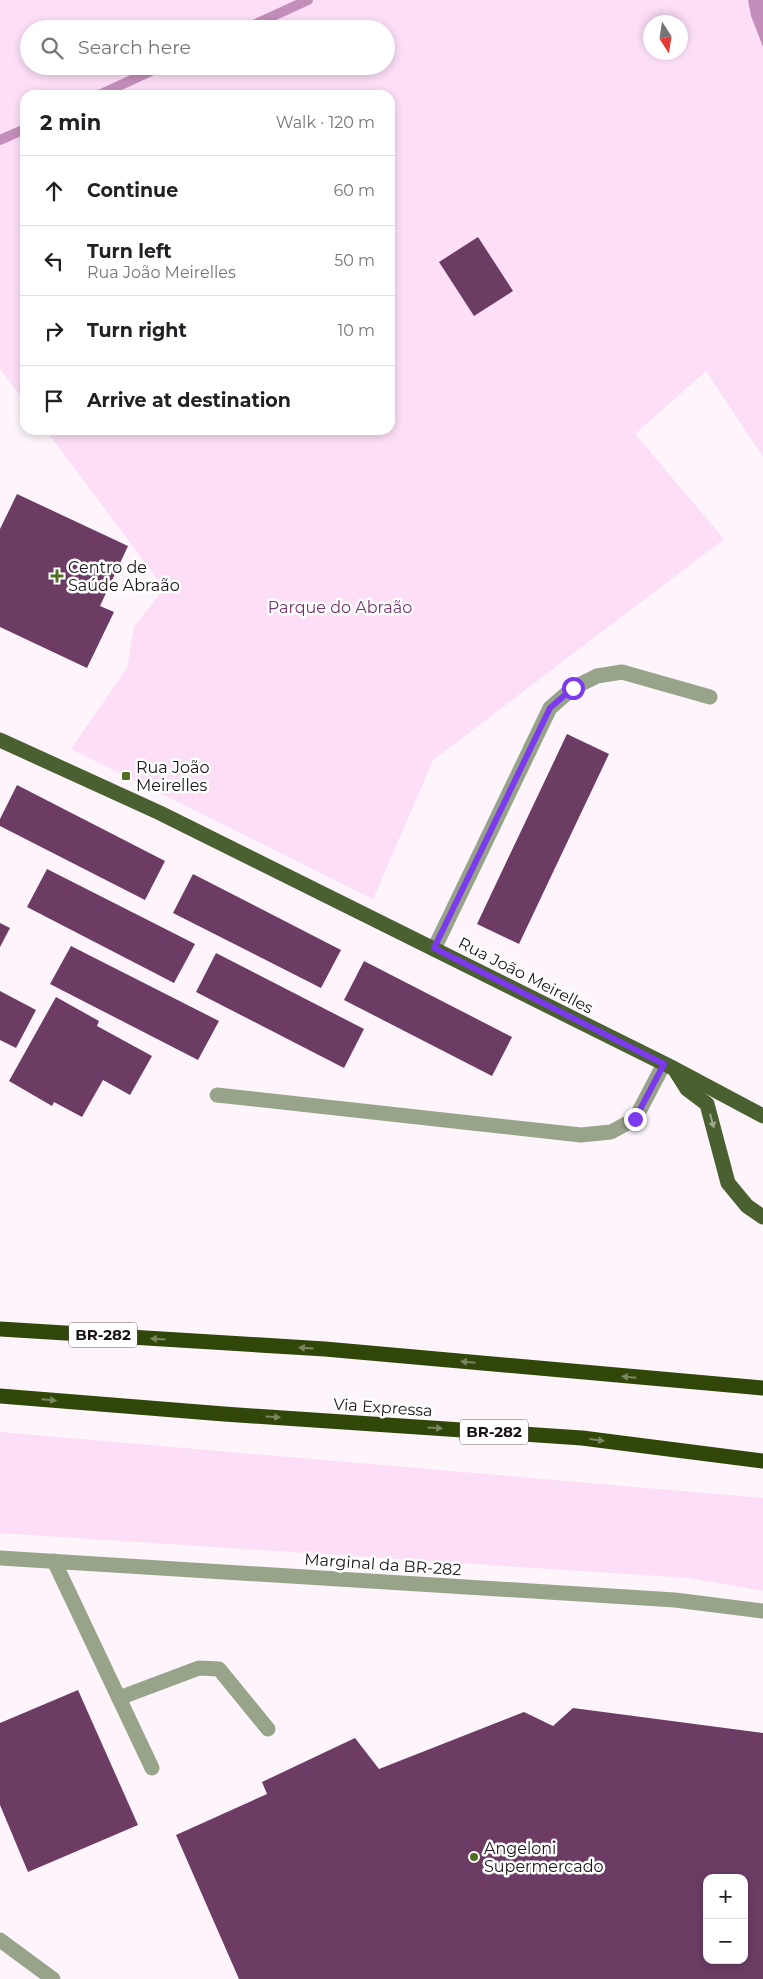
<!DOCTYPE html>
<html lang="en">
<head>
<meta charset="utf-8">
<style>
	body { margin:0; font-family:Montserrat,sans-serif; background:#f6f6f6; color:#202124 }
	.controls { position:absolute; right:15px; bottom:15px; display:grid; overflow:hidden; border-radius:10px; box-shadow:0 2px 8px #0003 }
	.controls button { width:45px; height:45px; display:grid; place-items:center; padding:0; border:0; border-bottom:1px solid #e0e0e0; background:#fff; color:#202124; font:25px sans-serif }
	.compass { position:absolute; left:643px; top:15px; width:45px; height:45px; border-radius:50%; background:#fff; box-shadow:0 2px 8px #0003; rotate:168deg }
	.stop { position:absolute; width:15px; height:15px; margin:-11px; border:4px solid #7c3aed; border-radius:50%; background:#fff }
	.stop.end { background:#7c3aed; border-color:#fff; box-shadow:0 1px 5px #0008 }
	.list { margin:0; padding:0; list-style:none }
	h2 { display:flex; justify-content:space-between; align-items:center; height:65px; margin:0; padding:0 20px; font-size:21px }
	h2 small { font-size:16px; font-weight:400; color:#757577 }
	.list li { display:grid; grid-template-columns:32px 1fr auto; gap:15px; align-items:center; box-sizing:border-box; height:70px; padding:0 20px; border-top:1px solid #e0e0e0 }
	.list b { display:block; font-size:19px; white-space:nowrap }
	.list p { margin:0; font-size:16px; white-space:nowrap; color:#757577 }
	.list em { font-size:16px; font-style:normal; color:#757577 }
	.icon { flex:none; width:28px; height:28px; fill:none; stroke:currentColor; stroke-width:2; stroke-linecap:round; stroke-linejoin:round }
	.map { position:relative; flex:none; width:763px; height:1979px; overflow:hidden }
	.search { position:absolute; background:#fff; box-shadow:0 2px 8px #0003; left:20px; top:20px; width:375px; height:55px; display:flex; align-items:center; gap:12px; box-sizing:border-box; padding:0 18px; border-radius:28px; color:#757577; font-size:19px }
	.panel { position:absolute; background:#fff; box-shadow:0 2px 8px #0003; left:20px; top:90px; width:375px; height:345px; border-radius:15px }
	.map>svg:first-child { display:block }
	.green { fill:#fcdef6; fill-rule:evenodd }
	.water { fill:#c48eba }
	.lines { fill:none; stroke-linecap:round; stroke-linejoin:round }
	.stream { stroke:#c48eba; stroke-width:10 }
	.building { fill:#6c3c65; fill-rule:evenodd }
	.minor { stroke:#98a48a; stroke-width:15 }
	.major { stroke:#4b6030; stroke-width:15 }
	.highway { stroke:#31470a; stroke-width:15 }
	.oneway { fill:#9ca88d }
	.oneway2 { fill:#798760 }
	.route { stroke:#7c3aed; stroke-width:6 }
	.poi-dot { fill:#516f23; stroke:#fff; stroke-width:2 }
	.labels { text-anchor:middle; stroke-width:5; stroke-linejoin:round; paint-order:stroke }
	.shield { fill:#fff; stroke:#5f5a5d; stroke-width:1 }
	.shield-label { font-size:15px; font-weight:bold; fill:#1a1318 }
	.poi-label { font-size:16px; fill:#1a1318; stroke:#fff; text-anchor:start }
	.park-label { font-size:16px; fill:#75346d; stroke:#fff }
	.street-label { font-size:16px; fill:#1a1318; stroke:#fff }
</style>
</head>
<body>
<div class="map">
<svg width="763" height="1979" viewBox="0 0 763 1979">
	<rect width="100%" height="100%" fill="#fdf5fb"/>
	<g class="green">
		<path d="M0,0H748L751,16L763,47V457L706,371L635,434L724,539L433,760L373,899L71,749L127,668L134,627L164,588L46,430H390V95H25V402L0,369ZM650,22H680V52H650ZM29,29H386V66H29Z"/>
		<path d="M0,1432L763,1498V1591L689,1578L0,1533Z"/>
	</g>
	<path class="water" d="M748,0H763V47L751,16Z"/>
	<g class="lines">
		<g class="stream">
			<path d="M245,29L308,0"/>
			<path d="M99,95L162,66"/>
			<path d="M0,140L25,129"/>
		</g>
	</g>
	<g class="building">
		<path d="M478,237L513,291L474,316L439,262Z"/>
		<path d="M17,494L128,546L100,606L114,612L87,668L0,627V529Z"/>
		<path d="M567,734L609,754L519,944L477,924Z"/>
		<path d="M17,785L165,861L145,900L0,826V819Z"/>
		<path d="M47,869L195,944L174,983L27,907Z"/>
		<path d="M193,874L341,950L321,988L173,913Z"/>
		<path d="M0,923L10,928L0,947Z"/>
		<path d="M71,946L219,1021L198,1060L50,984Z"/>
		<path d="M216,953L364,1029L344,1068L196,992Z"/>
		<path d="M364,961L512,1037L492,1076L344,1000Z"/>
		<path d="M0,991L36,1010L16,1048L0,1040Z"/>
		<path d="M56,997L99,1021L97,1026L152,1056L130,1095L103,1080L82,1117L54,1102L52,1106L9,1081Z"/>
		<path d="M78,1690L138,1825L28,1872L0,1805V1723Z"/>
		<path d="M573,1708L763,1733V1979H239L176,1835L267,1794L262,1782L355,1738L379,1769L524,1712L553,1726ZM707,1878H744V1960H707Z"/>
	</g>
	<g class="lines">
		<g class="minor">
			<path d="M434,949L550,708L573,688L597,676L622,672L710,697"/>
			<path d="M217,1095L581,1135L611,1132L635,1119L664,1064"/>
			<path d="M0,1558L675,1600L763,1611"/>
			<path d="M54,1561L152,1768"/>
			<path d="M119,1698L199,1668L219,1669L268,1729"/>
			<path d="M0,1940L53,1979"/>
		</g>
		<g class="major">
			<path d="M0,740L160,813L675,1069L763,1116"/>
			<path d="M675,1070L687,1089L707,1104L728,1183L747,1206L763,1217"/>
		</g>
		<g class="highway">
			<path d="M0,1329L325,1349L763,1388"/>
			<path d="M0,1396L224,1414L582,1438L763,1461"/>
		</g>
	</g>
	<defs><path id="oneway-solid" d="M-6-.8H1V-3.2L6.5 0L1 3.2V.8H-6Z" transform="scale(1.25)"/></defs>
	<use class="oneway" href="#oneway-solid" transform="translate(712 1121) rotate(75)"/>
	<g class="oneway2">
		<use href="#oneway-solid" transform="translate(158 1339) rotate(-176)"/>
		<use href="#oneway-solid" transform="translate(306 1348) rotate(-176)"/>
		<use href="#oneway-solid" transform="translate(468 1362) rotate(-175)"/>
		<use href="#oneway-solid" transform="translate(629 1377) rotate(-175)"/>
		<use href="#oneway-solid" transform="translate(49 1400) rotate(5)"/>
		<use href="#oneway-solid" transform="translate(273 1417) rotate(4)"/>
		<use href="#oneway-solid" transform="translate(435 1428) rotate(4)"/>
		<use href="#oneway-solid" transform="translate(597 1440) rotate(7)"/>
	</g>
	<g class="lines">
		<path class="route" d="M573,688L550,708L434,948L664,1064L635,1119"/>
	</g>
	<g class="poi-dot">
		<path d="M54.5 568.5h5v5h5v5h-5v5h-5v-5h-5v-5h5z"/>
		<rect x="121" y="771" width="10" height="10" rx="2.5"/>
		<circle cx="474" cy="1857" r="5"/>
	</g>
	<g class="labels">
		<g class="shield">
			<rect x="69" y="1322.5" width="68" height="25" rx="4"/>
			<rect x="460" y="1419.5" width="68" height="25" rx="4"/>
		</g>
		<g class="shield-label">
			<text x="103" y="1340">BR-282</text>
			<text x="494" y="1437">BR-282</text>
		</g>
		<g class="poi-label">
			<text x="68" y="573">Centro de<tspan x="68" dy="18">Saúde Abraão</tspan></text>
			<text x="136" y="773">Rua João<tspan x="136" dy="18">Meirelles</tspan></text>
			<text x="484" y="1854">Angeloni<tspan x="484" dy="18">Supermercado</tspan></text>
		</g>
		<g class="park-label">
			<text x="340" y="613">Parque do Abraão</text>
		</g>
		<g class="street-label">
			<text transform="translate(526 975) rotate(27)" y="6">Rua João Meirelles</text>
			<text transform="translate(383 1407) rotate(4)" y="6">Via Expressa</text>
			<text transform="translate(383 1564) rotate(4)" y="6">Marginal da BR-282</text>
		</g>
	</g>
</svg>
<div class="controls">
<button>+</button>
<button>−</button>
</div>
<svg class="compass" viewBox="-18 -18 36 36"><path d="M0-13l5 13h-10z" fill="#e53935"/><path d="M0 13l5-13h-10z" fill="#757577"/></svg>
<div class="stop" style="left:573px;top:688px"></div>
<div class="stop end" style="left:635px;top:1119px"></div>
<div class="search"><svg class="icon" aria-label="search" viewBox="0 0 24 24"><circle cx="10" cy="10" r="6"/><path d="M15 15l6 6"/></svg>Search here</div>
<section class="panel">
<h2>2 min<small>Walk · 120 m</small></h2>
<ul class="list">
<li><svg class="icon" aria-label="ahead" viewBox="0 0 24 24"><path d="M12 20V5M6 11l6-6 6 6"/></svg><div><b>Continue</b></div><em>60 m</em></li>
<li><svg class="icon" aria-label="left" viewBox="0 0 24 24"><path d="M17 20v-9H6M10 6l-5 5 5 5"/></svg><div><b>Turn left</b><p>Rua João Meirelles</p></div><em>50 m</em></li>
<li><svg class="icon" aria-label="right" viewBox="0 0 24 24"><path d="M7 20v-9h11M14 6l5 5-5 5"/></svg><div><b>Turn right</b></div><em>10 m</em></li>
<li><svg class="icon" aria-label="arrive" viewBox="0 0 24 24"><path d="M6 21V4h12l-3 4 3 4H6"/></svg><div><b>Arrive at destination</b></div></li>
</ul>
</section>
</div>
</body>
</html>
